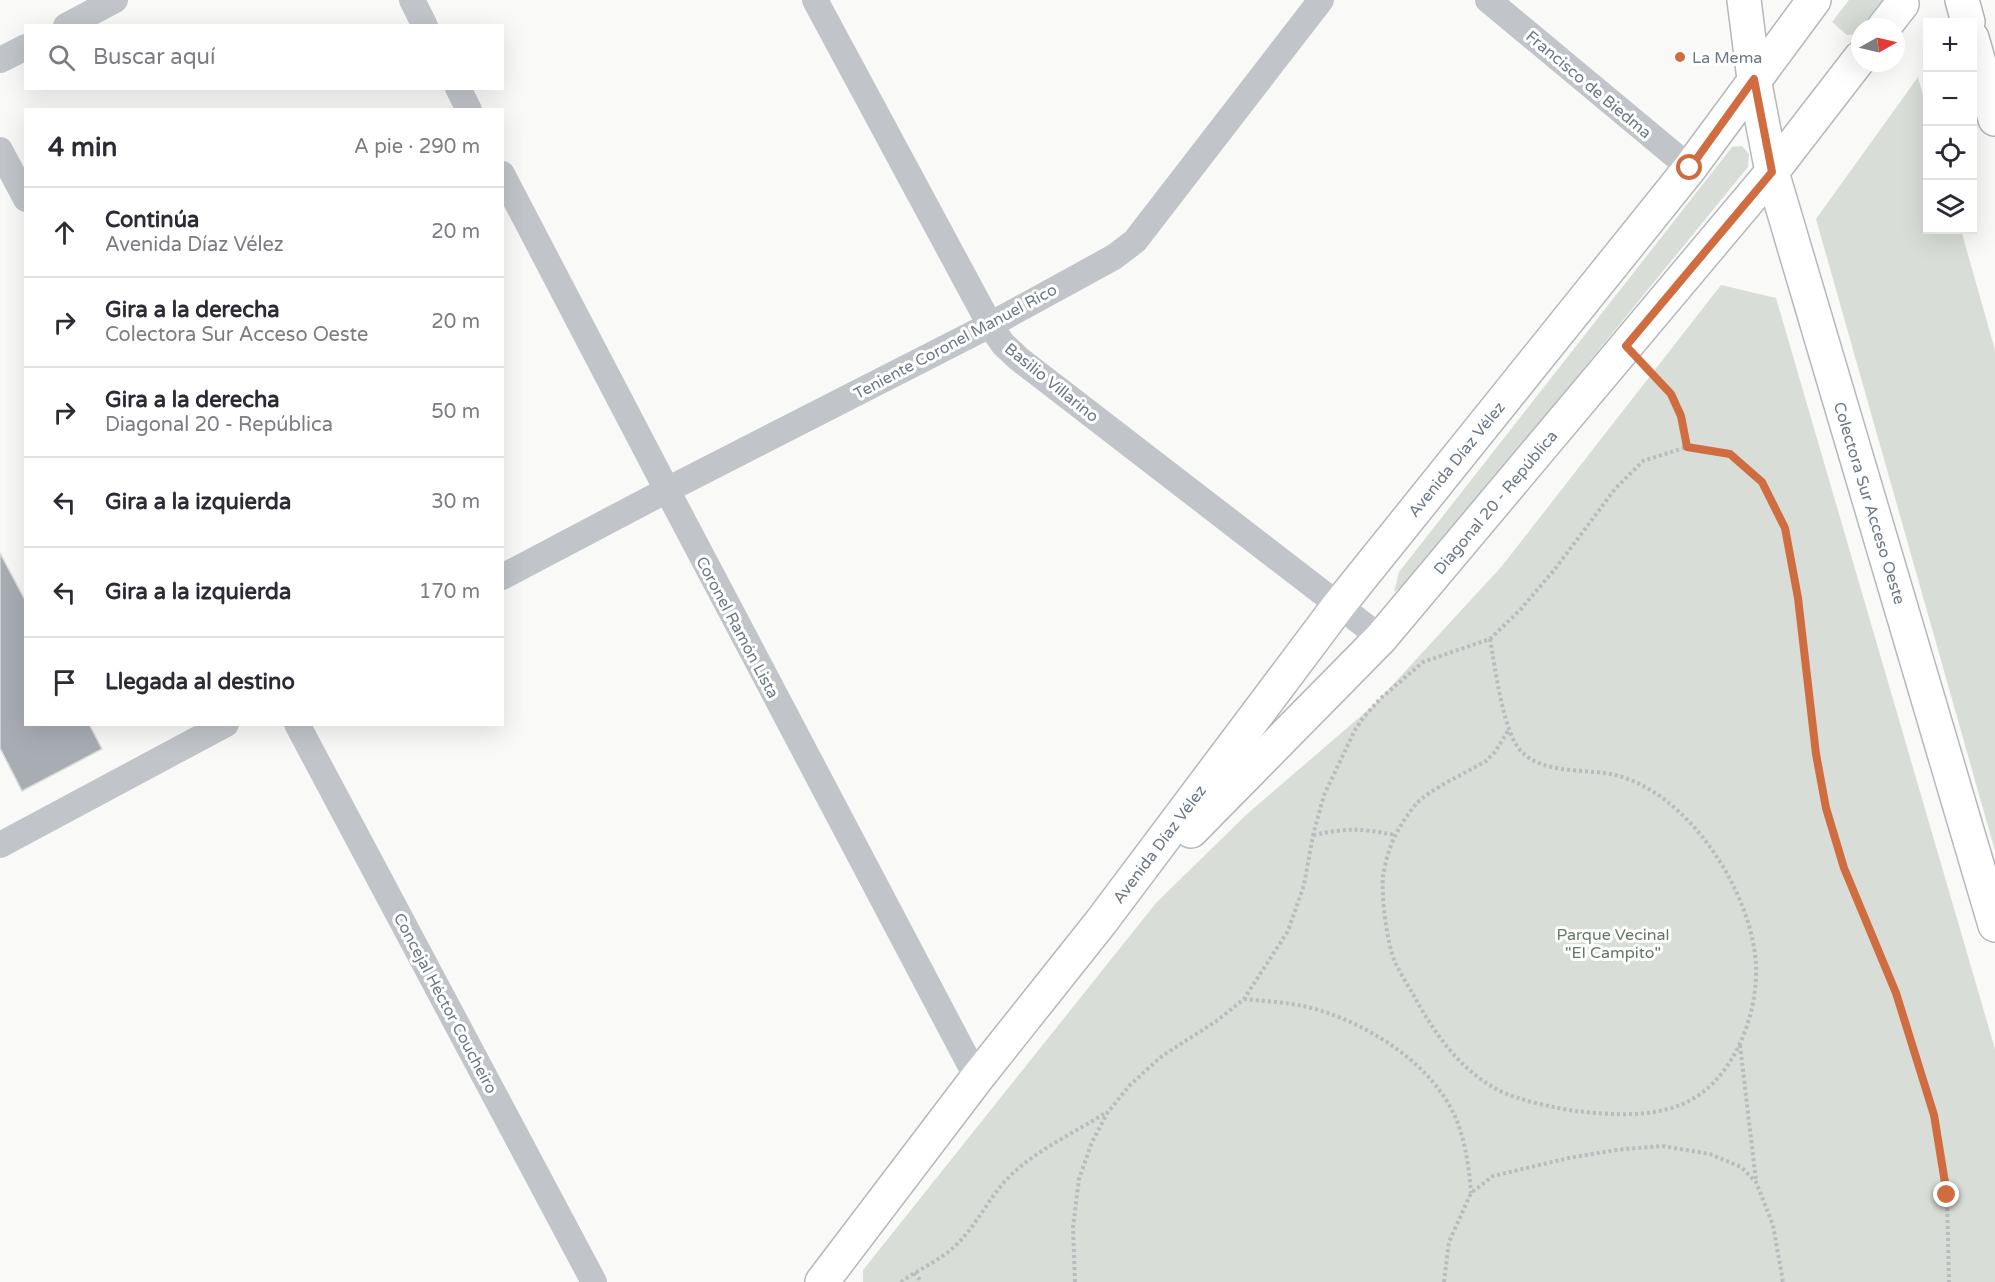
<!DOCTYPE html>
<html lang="es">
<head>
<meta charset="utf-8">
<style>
	body { margin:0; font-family:"Varela Round",sans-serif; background:#f2f2f3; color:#2b2b33 }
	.controls { position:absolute; right:18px; top:18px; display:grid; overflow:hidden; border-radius:0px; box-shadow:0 6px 24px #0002 }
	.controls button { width:54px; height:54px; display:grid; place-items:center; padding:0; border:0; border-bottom:2px solid #e1e1e2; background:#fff; color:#2b2b33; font:30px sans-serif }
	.compass { position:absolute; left:1851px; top:18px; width:54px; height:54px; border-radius:50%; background:#fff; box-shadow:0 6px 24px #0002; rotate:82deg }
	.stop { position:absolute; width:18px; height:18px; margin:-14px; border:4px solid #cf6d41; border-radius:50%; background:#fff }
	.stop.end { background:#cf6d41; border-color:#fff; box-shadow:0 2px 6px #0008 }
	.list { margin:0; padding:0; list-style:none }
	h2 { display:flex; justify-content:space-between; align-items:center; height:78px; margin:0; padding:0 24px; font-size:26px }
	h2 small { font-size:20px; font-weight:400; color:#7c7c81 }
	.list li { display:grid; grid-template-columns:39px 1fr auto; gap:18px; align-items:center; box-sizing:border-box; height:90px; padding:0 24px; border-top:2px solid #e1e1e2 }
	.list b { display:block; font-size:22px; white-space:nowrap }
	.list p { margin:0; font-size:20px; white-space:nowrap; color:#7c7c81 }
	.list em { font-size:20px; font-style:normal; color:#7c7c81 }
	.icon { flex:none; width:33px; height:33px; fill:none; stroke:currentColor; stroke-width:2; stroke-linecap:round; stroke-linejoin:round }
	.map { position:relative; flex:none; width:1995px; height:1282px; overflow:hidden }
	.search { position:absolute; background:#fff; box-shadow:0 6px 24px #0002; left:24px; top:24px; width:480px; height:66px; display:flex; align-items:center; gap:15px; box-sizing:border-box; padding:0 21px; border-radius:0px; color:#7c7c81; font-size:22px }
	.panel { position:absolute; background:#fff; box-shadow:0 6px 24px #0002; left:24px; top:108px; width:480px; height:618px; border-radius:0px }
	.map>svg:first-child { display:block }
	.green { fill:#d9ddd7 }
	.building { fill:#a7adb3; stroke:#dbdbd9; stroke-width:1.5 }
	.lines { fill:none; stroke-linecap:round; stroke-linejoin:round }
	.secondary-casing { stroke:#b4b8bc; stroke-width:36 }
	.highway-casing { stroke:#b3b6b9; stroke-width:36 }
	.path { stroke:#b9bcbe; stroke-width:4; stroke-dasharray:3 3; stroke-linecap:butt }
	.street { stroke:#c1c4c8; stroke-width:26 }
	.secondary { stroke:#fff; stroke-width:33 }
	.highway { stroke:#fff; stroke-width:33 }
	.route { stroke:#cf6d41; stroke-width:8 }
	.poi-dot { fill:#cf6d41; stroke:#fff; stroke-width:2 }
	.labels { text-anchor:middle; stroke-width:6; stroke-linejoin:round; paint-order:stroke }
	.poi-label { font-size:16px; fill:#6c7884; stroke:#fff; text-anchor:start }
	.street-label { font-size:16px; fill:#6c7884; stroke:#fff }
	.park-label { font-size:16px; fill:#677766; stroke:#fff }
</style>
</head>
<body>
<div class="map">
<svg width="1995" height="1282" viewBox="0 0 1995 1282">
	<rect width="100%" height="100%" fill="#f9f9f7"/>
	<g class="green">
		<path d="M1849,0H1886L1866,27H1860V34L1847,35L1832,22Z"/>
		<path d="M1918,77L1927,111L1928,230H1961L1995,350V851L1816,219Z"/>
		<path d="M1742,146L1749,154L1748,167L1410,581L1394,592L1399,572L1732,147Z"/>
		<path d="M1721,285L1776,298L1995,1049V1282H863V1270L1156,903L1247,814L1375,704L1502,566Z"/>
	</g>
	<path class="building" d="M0,553L26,602V724H89L102,749L22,791L0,748Z"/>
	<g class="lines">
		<defs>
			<g id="secondary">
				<path d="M1744,0L1754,79L1772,172L1995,925"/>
				<path d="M1884,27L1902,4"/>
				<path d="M1191,831L1381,638L1772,172L1860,58"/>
				<path d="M822,1282L977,1078L1101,922L1339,605L1690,168L1814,0"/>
			</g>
			<g id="highway">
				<path d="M1962,0L1968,22"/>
				<path d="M1972,38L1995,119"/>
			</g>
		</defs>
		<use href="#secondary" class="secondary-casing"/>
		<use href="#highway" class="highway-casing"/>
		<g class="path">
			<path d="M1648,370C1676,400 1680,407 1687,447"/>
			<path d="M1490,639C1495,666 1503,733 1521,751C1543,775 1586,768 1615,775C1689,793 1752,892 1756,965C1758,1015 1734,1079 1687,1102C1654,1118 1612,1115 1576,1111C1555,1108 1517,1100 1498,1090C1459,1069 1434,1033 1413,994C1407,984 1400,973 1395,962C1387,944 1381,895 1383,876C1385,863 1390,845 1396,834C1401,824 1410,811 1417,803C1429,790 1469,771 1486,761L1495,752L1508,731"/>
			<path d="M1313,835C1348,828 1360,828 1395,835"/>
			<path d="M1244,999C1263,1001 1284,1002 1303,1006C1362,1019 1434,1063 1457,1121C1466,1145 1469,1168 1471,1193"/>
			<path d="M1740,1045L1756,1181"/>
			<path d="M914,1273L922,1282"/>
			<path d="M901,1282C917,1270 939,1261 954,1247C977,1226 989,1196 1011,1175C1038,1149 1076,1132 1107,1112"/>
			<path d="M1075,1282L1073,1227L1079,1179L1092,1142L1108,1112L1130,1085L1162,1056L1218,1020L1244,999L1288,931L1304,885L1313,835L1324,795L1355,730L1363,718L1380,699L1423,662L1490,639L1520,610L1555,569L1615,489L1643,461L1687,447L1730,454L1762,482L1785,528L1798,598L1816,754L1826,808L1844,869L1896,993L1933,1115L1947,1195L1949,1282"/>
			<path d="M1444,1282L1449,1242L1471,1193L1493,1176L1569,1158L1616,1150L1662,1146L1710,1154L1741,1167L1756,1182L1773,1225L1783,1282"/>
		</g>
		<g class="street">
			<path d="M412,0L425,26"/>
			<path d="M815,0L990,325L1003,344L1019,359L1381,638"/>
			<path d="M1488,0L1690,168"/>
			<path d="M66,26L115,0"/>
			<path d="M0,60L26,47"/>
			<path d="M458,88L469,110"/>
			<path d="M0,150L26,199"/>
			<path d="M502,174L667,490L977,1078"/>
			<path d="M502,577L667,490L990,325L1114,257L1135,241L1321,0"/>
			<path d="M297,724L594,1282"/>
			<path d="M0,845L226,724"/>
		</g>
		<use href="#secondary" class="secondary"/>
		<use href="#highway" class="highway"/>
	</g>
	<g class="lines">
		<path class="route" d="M1690,168L1754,79L1772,172L1626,346L1671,394L1681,416L1687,447L1730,454L1762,482L1785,528L1798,598L1816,754L1826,808L1844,868L1896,993L1934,1115L1947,1195"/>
	</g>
	<circle class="poi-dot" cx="1680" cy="57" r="6"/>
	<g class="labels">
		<g class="poi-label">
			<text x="1692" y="63">La Mema</text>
		</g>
		<g class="street-label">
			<text transform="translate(1589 84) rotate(40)" y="6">Francisco de Biedma</text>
			<text transform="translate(955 341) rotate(-28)" y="6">Teniente Coronel Manuel Rico</text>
			<text transform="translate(1052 382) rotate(39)" y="6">Basilio Villarino</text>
			<text transform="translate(1456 459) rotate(-51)" y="6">Avenida Díaz Vélez</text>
			<text transform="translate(1495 502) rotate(-50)" y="6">Diagonal 20 - República</text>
			<text transform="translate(1870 503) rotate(73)" y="6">Colectora Sur Acceso Oeste</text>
			<text transform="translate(738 627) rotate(62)" y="6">Coronel Ramón Lista</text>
			<text transform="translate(1159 844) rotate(-53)" y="6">Avenida Díaz Vélez</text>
			<text transform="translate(446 1003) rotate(62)" y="6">Concejal Héctor Coucheiro</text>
		</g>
		<g class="park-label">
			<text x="1613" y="940">Parque Vecinal<tspan x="1613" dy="18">"El Campito"</tspan></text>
		</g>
	</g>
</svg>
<div class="controls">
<button>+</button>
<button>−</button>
<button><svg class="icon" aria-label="locate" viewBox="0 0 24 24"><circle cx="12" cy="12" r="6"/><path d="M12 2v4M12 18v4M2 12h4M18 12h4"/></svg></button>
<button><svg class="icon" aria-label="layers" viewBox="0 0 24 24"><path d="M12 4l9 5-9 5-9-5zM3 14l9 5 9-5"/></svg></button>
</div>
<svg class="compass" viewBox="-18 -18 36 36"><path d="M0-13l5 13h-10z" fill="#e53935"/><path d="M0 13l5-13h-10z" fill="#7c7c81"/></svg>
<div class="stop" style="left:1690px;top:168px"></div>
<div class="stop end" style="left:1947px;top:1195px"></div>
<div class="search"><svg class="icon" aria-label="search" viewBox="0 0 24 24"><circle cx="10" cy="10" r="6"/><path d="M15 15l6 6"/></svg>Buscar aquí</div>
<section class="panel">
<h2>4 min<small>A pie · 290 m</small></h2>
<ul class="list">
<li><svg class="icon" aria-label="ahead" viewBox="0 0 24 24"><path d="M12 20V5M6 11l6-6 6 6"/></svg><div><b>Continúa</b><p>Avenida Díaz Vélez</p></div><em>20 m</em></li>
<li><svg class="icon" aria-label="right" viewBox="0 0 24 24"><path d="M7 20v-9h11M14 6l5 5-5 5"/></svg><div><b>Gira a la derecha</b><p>Colectora Sur Acceso Oeste</p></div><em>20 m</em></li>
<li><svg class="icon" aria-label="right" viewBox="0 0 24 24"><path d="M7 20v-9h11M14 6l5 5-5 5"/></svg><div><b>Gira a la derecha</b><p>Diagonal 20 - República</p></div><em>50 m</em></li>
<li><svg class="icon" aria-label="left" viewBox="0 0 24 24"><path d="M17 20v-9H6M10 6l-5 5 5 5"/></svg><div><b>Gira a la izquierda</b></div><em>30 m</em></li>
<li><svg class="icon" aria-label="left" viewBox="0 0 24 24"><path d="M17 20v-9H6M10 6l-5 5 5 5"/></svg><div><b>Gira a la izquierda</b></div><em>170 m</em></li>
<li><svg class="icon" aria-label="arrive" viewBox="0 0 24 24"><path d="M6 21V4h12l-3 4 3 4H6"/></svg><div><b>Llegada al destino</b></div></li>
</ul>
</section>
</div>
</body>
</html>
